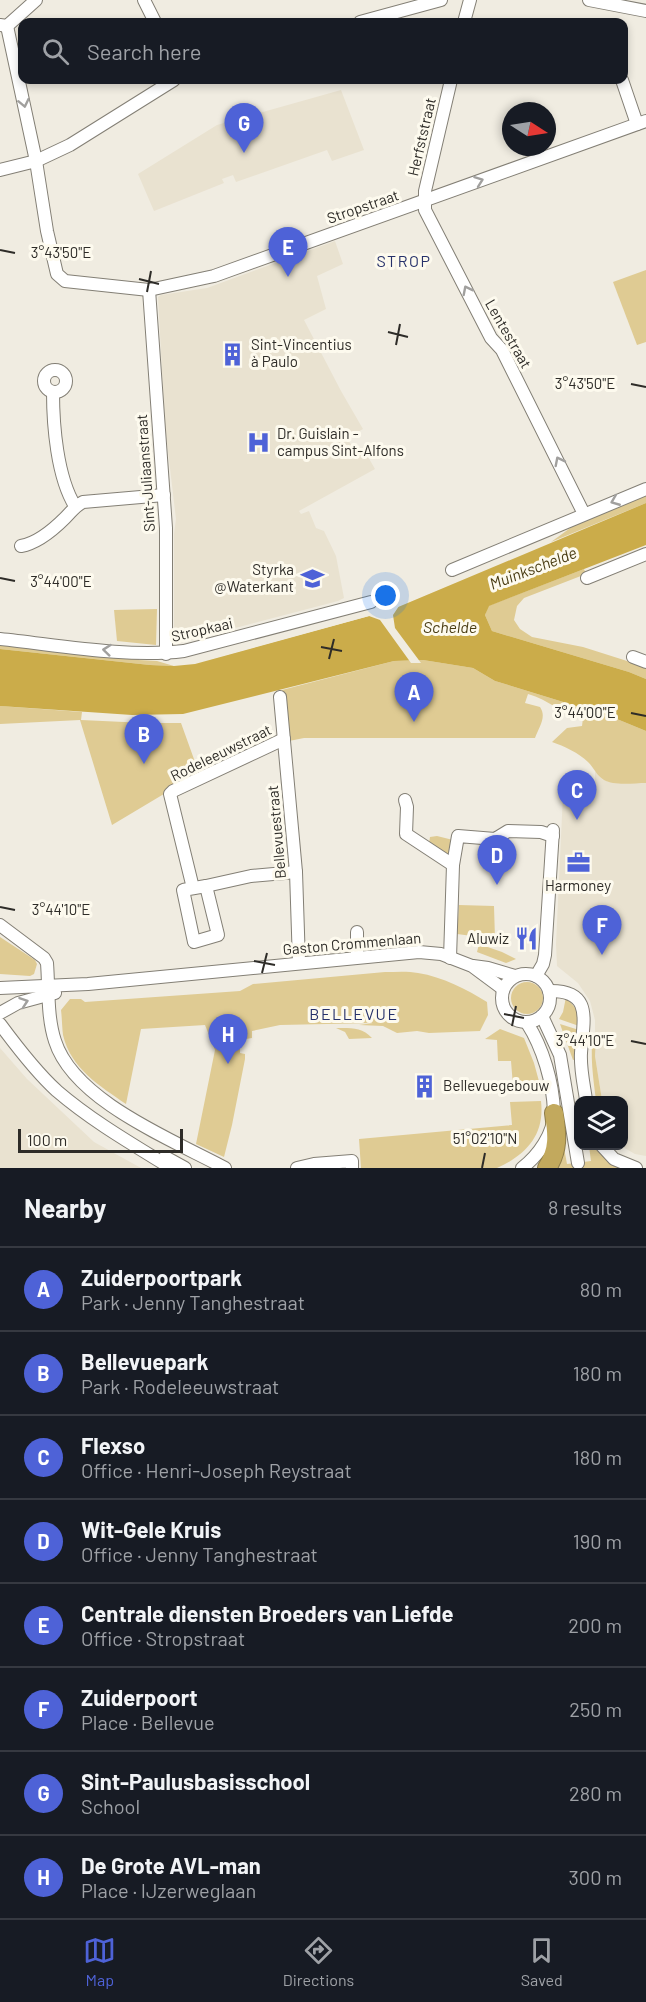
<!DOCTYPE html>
<html lang="en">
<head>
<meta charset="utf-8">
<style>
	body { margin:0; font-family:Barlow,sans-serif; background:#20242c; color:#f1f3f6 }
	.controls { position:absolute; right:18px; bottom:18px; display:grid; overflow:hidden; border-radius:12px; box-shadow:0 3px 9px #0003 }
	.controls button { width:54px; height:54px; display:grid; place-items:center; padding:0; border:0; border-bottom:2px solid #363941; background:#171b24; color:#f1f3f6; font:30px sans-serif }
	.compass { position:absolute; left:502px; top:102px; width:54px; height:54px; border-radius:50%; background:#171b24; box-shadow:0 3px 9px #0003; rotate:102deg }
	.scale { position:absolute; left:18px; bottom:15px; width:165px; box-sizing:border-box; padding-left:6px; border:3px solid #2e2c28; border-top:0; font-size:16px; line-height:21px; white-space:nowrap; color:#2e2c28; -webkit-text-stroke:4px #fdfaee; paint-order:stroke }
	.you { position:absolute; left:386px; top:596px; width:21px; height:21px; margin:-15px; border:4px solid #fff; border-radius:50%; background:#1a73e8; box-shadow:0 0 0 9px #1a73e833 }
	.badge { display:grid; place-items:center; width:39px; height:39px; border-radius:50%; background:#4e62d7; color:#fff; font-size:20px; font-weight:700 }
	.pin { position:absolute; translate:-50% -50px; filter:drop-shadow(0 2px 3px #0008) }
	.pin::after { content:''; position:absolute; top:32px; width:21px; height:18px; background:inherit; clip-path:polygon(0 0,100% 0,50% 100%) }
	.list { margin:0; padding:0; list-style:none }
	h2 { display:flex; justify-content:space-between; align-items:center; height:78px; margin:0; padding:0 24px; font-size:26px }
	h2 small { font-size:20px; font-weight:400; color:#9ea1a6 }
	.list li { display:grid; grid-template-columns:39px 1fr auto; gap:18px; align-items:center; box-sizing:border-box; height:84px; padding:0 24px; border-top:2px solid #363941 }
	.list b { display:block; font-size:22px; white-space:nowrap }
	.list p { margin:0; font-size:20px; white-space:nowrap; color:#9ea1a6 }
	.list em { font-size:20px; font-style:normal; color:#9ea1a6 }
	.icon { flex:none; width:33px; height:33px; fill:none; stroke:currentColor; stroke-width:2; stroke-linecap:round; stroke-linejoin:round }
	.map { position:relative; flex:none; width:646px; height:1168px; overflow:hidden }
	.search { position:absolute; background:#171b24; box-shadow:0 3px 9px #0003; left:18px; right:18px; top:18px; height:66px; display:flex; align-items:center; gap:15px; box-sizing:border-box; padding:0 21px; border-radius:12px; color:#9ea1a6; font-size:22px }
	.sheet { height:750px; background:#171b24 }
	nav { display:flex; justify-content:space-around; align-items:center; box-sizing:border-box; height:84px; border-top:2px solid #363941; background:#171b24; font-size:16px; color:#9ea1a6 }
	nav a { display:grid; justify-items:center; gap:3px }
	nav .on { color:#4e62d7 }
	.map>svg:first-child { display:block }
	.built { fill:#e9e2d0 }
	.green { fill:#dfcb93 }
	.water { fill:#cbac4a }
	.pier { fill:#f0ece1 }
	.lines { fill:none; stroke-linecap:round; stroke-linejoin:round }
	.minor-casing { stroke:#837f75; stroke-width:14 }
	.highway-casing { stroke:#8e7d4a; stroke-width:20 }
	.minor { stroke:#fff; stroke-width:12 }
	.highway { stroke:#c2a95d; stroke-width:18 }
	.oneway { stroke:#a1a09e }
	.ticks { fill:none; stroke:#2e2c28; stroke-width:2 }
	.labels { text-anchor:middle; stroke-width:6; stroke-linejoin:round; paint-order:stroke }
	.street-label { font-size:15px; fill:#2e2c28; stroke:#fdfaee }
	.poi-label { font-size:15px; fill:#2e2c28; stroke:#fdfaee; text-anchor:start }
	.neighbourhood-label { font-size:16px; letter-spacing:1.5px; fill:#26316a; stroke:#fdfaee }
	.water-label { font-size:16px; font-style:italic; fill:#493c13; stroke:#fdfaee }
	.ticks-label { font-size:15px; text-anchor:middle; fill:#2e2c28; stroke:#fdfaee; stroke-width:6; stroke-linejoin:round; paint-order:stroke }
</style>
</head>
<body>
<div class="map">
<svg width="646" height="1168" viewBox="0 0 646 1168">
	<rect width="100%" height="100%" fill="#f0ece1"/>
	<g class="built">
		<path d="M341,90L364,150L332,161L327,150L236,182L233,175L222,179L224,183L154,211L138,174L217,125Z"/>
		<path d="M335,241L343,264L317,276L326,309L304,320L341,391L363,429L347,438L356,453L363,448L375,469L299,511L301,514L309,511L316,528L324,531L336,556L344,598L338,601L178,643L174,638V534L176,519L165,426L158,297L161,295L207,288Z"/>
		<path d="M595,771L602,779L609,782L646,783V1156L635,1154L621,1146H624V1100H602L595,1056V1020L590,1001L578,983L557,966L556,944L563,794L595,796Z"/>
		<path d="M0,1048L27,1079L94,1142L141,1168H0Z"/>
	</g>
	<g class="green">
		<path d="M646,270V342L637,345L613,282Z"/>
		<path d="M646,495V503L551,542L573,526Z"/>
		<path d="M584,569L586,574L524,598L517,606L514,620L520,629L532,637L583,647L646,667V679L629,672L492,631L485,615L488,606Z"/>
		<path d="M157,609L156,645L117,641L114,610Z"/>
		<path d="M0,644L139,658V660L157,661L174,666L150,665L0,649Z"/>
		<path d="M423,660L473,668L495,681L612,717L646,731V783C634,783 614,786 604,780C597,776 594,768 588,762C579,753 564,746 552,742L567,728L582,726L583,718C560,713 549,700 528,694L525,703L540,707C547,717 539,727 535,738H304L289,741L282,690L394,661Z"/>
		<path d="M0,706L82,712L81,720L146,723H181L199,773L112,825L80,720L0,724Z"/>
		<path d="M437,836L453,840L450,858L429,843L430,837Z"/>
		<path d="M459,905L494,906L495,939L457,934Z"/>
		<path d="M0,937L35,960L37,964L34,974L30,976L0,974Z"/>
		<path d="M479,944L502,952L516,959L506,963L477,952Z"/>
		<path d="M385,972C396,972 408,971 418,973C443,977 466,989 487,1002L488,1015L480,1031L429,1033L417,1031L397,1033L383,1026L359,1025L373,1023L280,1025L252,1031V1038L240,1040V1053L245,1054V1059L232,1125L224,1157L196,1144L215,1050L205,1025L141,1029L126,1104C100,1086 71,1069 63,1035C62,1027 62,1018 61,1010L70,999H81L85,1002L240,991L253,984Z"/>
		<circle cx="527" cy="998" r="16"/>
		<path d="M566,997L576,1009L579,1026L559,1019L563,1012Z"/>
		<path d="M560,1024L579,1030L577,1059L573,1060Z"/>
		<path d="M336,1028C351,1028 362,1027 372,1038L349,1039L345,1032Z"/>
		<path d="M500,1029L524,1038L534,1063L540,1085L513,1086L511,1061H498L497,1040L485,1039Z"/>
		<path d="M593,1033H596L595,1056L602,1100H596C593,1077 590,1056 593,1033Z"/>
		<path d="M541,1101C545,1135 526,1155 497,1168H361L359,1139L512,1125L510,1102Z"/>
		<path d="M562,1137L567,1164L591,1161L589,1146H597L621,1168H553Z"/>
	</g>
	<path class="water" d="M646,503V545L489,606L485,615L492,631L629,672L646,679V731L612,717L495,681L473,668L423,660L394,661L183,714L132,715L0,706V649L150,665L174,666L195,664L391,610Z"/>
	<path class="pier" d="M545,541L536,548L399,606L393,615L395,628L421,663H411L380,620L369,616L207,660H198L390,607Z"/>
	<g class="lines">
		<defs>
			<g id="minor">
				<path d="M144,0L155,22"/>
				<path d="M589,0L646,11"/>
				<path d="M360,22L441,0"/>
				<path d="M464,22L470,0"/>
				<path d="M0,25L7,26L36,0"/>
				<path d="M7,26L36,161L47,231L57,274L65,281L149,290L214,276L646,121"/>
				<path d="M451,80L425,191V210L491,338L502,350L584,514"/>
				<path d="M622,80L637,124"/>
				<path d="M0,170L36,161L70,145L174,80"/>
				<path d="M149,290L166,528V654"/>
				<circle cx="55" cy="381" r="11"/>
				<path d="M53,392C53,425 57,477 75,506"/>
				<path d="M21,546C38,543 53,530 65,518C72,511 75,506 83,502L164,495"/>
				<path d="M452,570L646,489"/>
				<path d="M587,578L646,554"/>
				<path d="M0,639C58,645 127,658 184,651L371,602"/>
				<path d="M633,657L646,662"/>
				<path d="M280,697L296,872L299,963"/>
				<path d="M405,800L407,807L406,834L453,865"/>
				<path d="M206,886L218,935L194,942L183,890Z"/>
				<path d="M206,886L251,876L296,872"/>
				<path d="M193,888L170,794L173,791L284,739"/>
				<path d="M0,925L44,958L47,963C49,989 47,1017 55,1041C74,1101 173,1140 225,1168"/>
				<path d="M357,932V957"/>
				<path d="M450,958L453,865L458,836L495,839L508,831L541,832L553,836"/>
				<path d="M473,966L488,968L515,976"/>
				<circle cx="526" cy="998" r="24"/>
				<path d="M536,976L543,964L545,955L553,830"/>
				<path d="M0,988L88,984L419,952L441,954L472,966L503,989"/>
				<path d="M549,991C594,990 583,1021 581,1053C580,1069 584,1085 586,1100"/>
				<path d="M0,1013L18,1003L55,993"/>
				<path d="M542,1016L560,1055L578,1163"/>
				<path d="M0,1024C17,1047 36,1072 57,1091C92,1121 132,1144 171,1168"/>
				<path d="M602,1146L614,1159L636,1168"/>
				<path d="M165,1157L185,1168"/>
				<path d="M297,1168L314,1164L352,1161V1168"/>
				<path d="M522,1168C538,1156 554,1134 554,1112C553,1082 543,1048 527,1023"/>
			</g>
			<path id="highway" d="M547,1168C559,1150 557,1134 554,1113"/>
		</defs>
		<use href="#minor" class="minor-casing"/>
		<use href="#highway" class="highway-casing"/>
		<use href="#minor" class="minor"/>
		<use href="#highway" class="highway"/>
	</g>
	<defs><path id="oneway-chevron" d="M-2-3.5L2.5 0L-2 3.5" fill="none" stroke-width="1.6" stroke-linecap="round" stroke-linejoin="round" transform="scale(1.5)"/></defs>
	<g class="oneway">
		<use href="#oneway-chevron" transform="translate(24 103) rotate(78)"/>
		<use href="#oneway-chevron" transform="translate(479 181) rotate(-20)"/>
		<use href="#oneway-chevron" transform="translate(467 290) rotate(-117)"/>
		<use href="#oneway-chevron" transform="translate(559 461) rotate(-117)"/>
		<use href="#oneway-chevron" transform="translate(615 501) rotate(158)"/>
		<use href="#oneway-chevron" transform="translate(107 650) rotate(-174)"/>
		<use href="#oneway-chevron" transform="translate(24 1002) rotate(-19)"/>
	</g>
	<path class="ticks" d="M0,250L15,253M139,279L159,284M147,292L151,271M388,332L408,337M396,345L400,324M631,384L646,387M0,578L15,581M321,647L342,651M329,659L334,639M631,713L646,716M0,907L15,910M254,961L275,965M262,973L267,953M504,1014L524,1018M512,1026L516,1006M631,1041L646,1044M482,1168L485,1153"/>
	<defs>
		<symbol id="building-bare" viewBox="-9 -9 18 18"><path d="M-4-6H4V6H1V3H-1V6H-4ZM-2.5-4.3h1.7v1.8h-1.7ZM.8-4.3h1.7v1.8H.8ZM-2.5-1h1.7V.8h-1.7ZM.8-1h1.7V.8H.8Z" fill="#4e62d7" stroke="#fdfaee" stroke-width="2.5" paint-order="stroke"/></symbol>
		<symbol id="hospital-bare" viewBox="-9 -9 18 18"><path d="M-5-5h3v3.5h4V-5h3V5h-3V1.5h-4V5h-3Z" fill="#4e62d7" stroke="#fdfaee" stroke-width="2.5" paint-order="stroke"/></symbol>
		<symbol id="school-bare" viewBox="-9 -9 18 18"><path d="M0-5L7-2L0 1L-7-2ZM-4 1L0 2.5L4 1V4Q0 6-4 4Z" fill="#4e62d7" stroke="#fdfaee" stroke-width="2.5" paint-order="stroke"/></symbol>
		<symbol id="office-bare" viewBox="-9 -9 18 18"><path d="M-6-3h4V-5.5h4V-3h4V5H-6ZM-1-4.5V-3h2v-1.5ZM-6 0V1H6V0Z" fill="#4e62d7" stroke="#fdfaee" stroke-width="2.5" paint-order="stroke"/></symbol>
		<symbol id="restaurant-bare" viewBox="-9 -9 18 18"><path d="M-5-6h1v4h1v-4h1v4h1v-4h1v5L-1.5 .5V6h-2V.5L-5-1ZM5-6V6H3V1.5H1.5Q1.5-4 5-6Z" fill="#4e62d7" stroke="#fdfaee" stroke-width="2.5" paint-order="stroke"/></symbol>
	</defs>
	<g fill-rule="evenodd">
		<use href="#building-bare" x="216" y="338" width="33" height="33"/>
		<use href="#hospital-bare" x="242" y="426" width="33" height="33"/>
		<use href="#school-bare" x="296" y="562" width="33" height="33"/>
		<use href="#office-bare" x="562" y="846" width="33" height="33"/>
		<use href="#restaurant-bare" x="510" y="922" width="33" height="33"/>
		<use href="#building-bare" x="408" y="1070" width="33" height="33"/>
	</g>
	<g class="labels">
		<g class="street-label">
			<text transform="translate(422 137) rotate(-77)" y="5">Herfststraat</text>
			<text transform="translate(363 207) rotate(-19)" y="5">Stropstraat</text>
			<text transform="translate(508 334) rotate(60)" y="5">Lentestraat</text>
			<text transform="translate(146 473) rotate(-94)" y="5">Sint-Juliaanstraat</text>
			<text transform="translate(202 630) rotate(-13)" y="5">Stropkaai</text>
			<text transform="translate(221 753) rotate(-26)" y="5">Rodeleeuwstraat</text>
			<text transform="translate(277 832) rotate(-95)" y="5">Bellevuestraat</text>
			<text transform="translate(352 944) rotate(-5)" y="5">Gaston Crommenlaan</text>
		</g>
		<g class="poi-label">
			<text x="251" y="350">Sint-Vincentius<tspan x="251" dy="17">à Paulo</tspan></text>
			<text x="277" y="439">Dr. Guislain -<tspan x="277" dy="17">campus Sint-Alfons</tspan></text>
			<text x="294" y="575" text-anchor="end">Styrka<tspan x="294" dy="17">@Waterkant</tspan></text>
			<text x="578" y="891" text-anchor="middle">Harmoney</text>
			<text x="509" y="944" text-anchor="end">Aluwiz</text>
			<text x="443" y="1091">Bellevuegebouw</text>
		</g>
		<g class="neighbourhood-label">
			<text x="404" y="267">STROP</text>
			<text x="354" y="1020">BELLEVUE</text>
		</g>
		<g class="water-label">
			<text transform="translate(533 568) rotate(-21)" y="6">Muinkschelde</text>
			<text x="450" y="633">Schelde</text>
		</g>
	</g>
	<g class="ticks-label">
		<text x="61" y="258">3°43'50"E</text>
		<text x="585" y="389">3°43'50"E</text>
		<text x="61" y="587">3°44'00"E</text>
		<text x="585" y="718">3°44'00"E</text>
		<text x="61" y="915">3°44'10"E</text>
		<text x="585" y="1046">3°44'10"E</text>
		<text x="485" y="1144">51°02'10"N</text>
	</g>
</svg>
<div class="controls">
<button><svg class="icon" aria-label="layers" viewBox="0 0 24 24"><path d="M12 4l9 5-9 5-9-5zM3 14l9 5 9-5"/></svg></button>
</div>
<svg class="compass" viewBox="-18 -18 36 36"><path d="M0-13l5 13h-10z" fill="#e53935"/><path d="M0 13l5-13h-10z" fill="#9ea1a6"/></svg>
<div class="scale">100 m</div>
<div class="you"></div>
<div class="pin badge" style="left:414px;top:722px">A</div>
<div class="pin badge" style="left:144px;top:764px">B</div>
<div class="pin badge" style="left:577px;top:820px">C</div>
<div class="pin badge" style="left:497px;top:885px">D</div>
<div class="pin badge" style="left:288px;top:277px">E</div>
<div class="pin badge" style="left:602px;top:955px">F</div>
<div class="pin badge" style="left:244px;top:153px">G</div>
<div class="pin badge" style="left:228px;top:1064px">H</div>
<div class="search"><svg class="icon" aria-label="search" viewBox="0 0 24 24"><circle cx="10" cy="10" r="6"/><path d="M15 15l6 6"/></svg>Search here</div>
</div>
<section class="sheet">
<h2>Nearby<small>8 results</small></h2>
<ul class="list">
<li><span class="badge">A</span><div><b>Zuiderpoortpark</b><p>Park · Jenny Tanghestraat</p></div><em>80 m</em></li>
<li><span class="badge">B</span><div><b>Bellevuepark</b><p>Park · Rodeleeuwstraat</p></div><em>180 m</em></li>
<li><span class="badge">C</span><div><b>Flexso</b><p>Office · Henri-Joseph Reystraat</p></div><em>180 m</em></li>
<li><span class="badge">D</span><div><b>Wit-Gele Kruis</b><p>Office · Jenny Tanghestraat</p></div><em>190 m</em></li>
<li><span class="badge">E</span><div><b>Centrale diensten Broeders van Liefde</b><p>Office · Stropstraat</p></div><em>200 m</em></li>
<li><span class="badge">F</span><div><b>Zuiderpoort</b><p>Place · Bellevue</p></div><em>250 m</em></li>
<li><span class="badge">G</span><div><b>Sint-Paulusbasisschool</b><p>School</p></div><em>280 m</em></li>
<li><span class="badge">H</span><div><b>De Grote AVL-man</b><p>Place · IJzerweglaan</p></div><em>300 m</em></li>
</ul>
</section>
<nav>
<a class="on"><svg class="icon" aria-label="map" viewBox="0 0 24 24"><path d="M3 6l6-2 6 2 6-2v14l-6 2-6-2-6 2zM9 4v14M15 6v14"/></svg>Map</a>
<a><svg class="icon" aria-label="directions" viewBox="0 0 24 24"><path d="M12 3l9 9-9 9-9-9zM9 14v-3h6M13 9l2 2-2 2"/></svg>Directions</a>
<a><svg class="icon" aria-label="saved" viewBox="0 0 24 24"><path d="M7 4h10v16l-5-4-5 4z"/></svg>Saved</a>
</nav>
</body>
</html>
